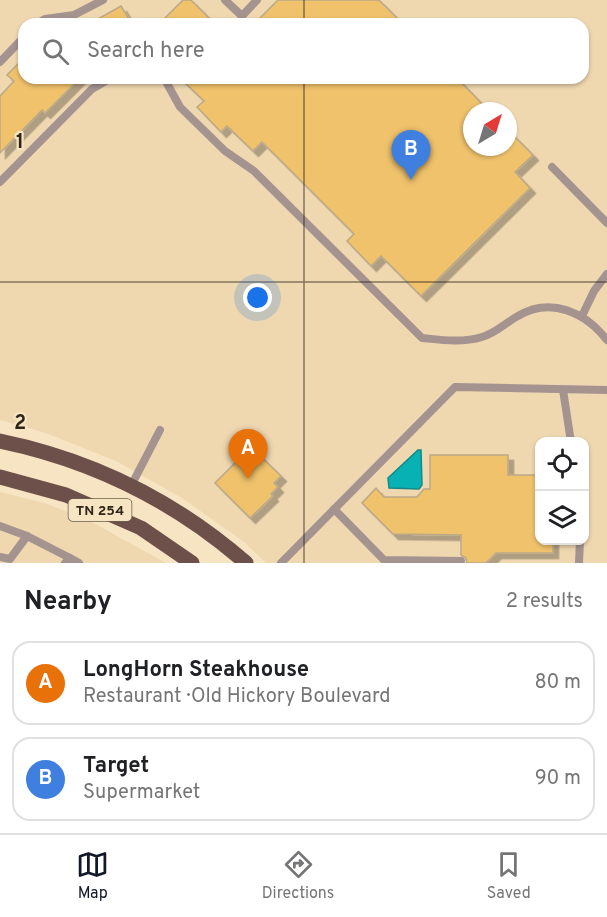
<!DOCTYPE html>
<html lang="en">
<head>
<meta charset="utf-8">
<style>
	body { margin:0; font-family:Overpass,sans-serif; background:#f6f6f6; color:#202124 }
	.controls { position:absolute; right:18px; bottom:18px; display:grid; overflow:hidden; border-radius:12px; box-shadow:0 2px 4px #0004 }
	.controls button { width:54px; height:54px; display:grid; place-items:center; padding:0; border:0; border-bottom:2px solid #e0e0e0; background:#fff; color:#202124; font:30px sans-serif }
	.compass { position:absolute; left:463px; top:102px; width:54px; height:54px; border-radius:50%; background:#fff; box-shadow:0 2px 4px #0004; rotate:38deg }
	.you { position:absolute; left:258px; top:298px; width:21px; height:21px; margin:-15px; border:4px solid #fff; border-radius:50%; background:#1a73e8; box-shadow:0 0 0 9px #1a73e833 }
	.badge { display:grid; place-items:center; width:39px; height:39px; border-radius:50%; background:#111827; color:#fff; font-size:20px; font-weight:700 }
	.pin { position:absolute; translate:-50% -50px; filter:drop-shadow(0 2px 3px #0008) }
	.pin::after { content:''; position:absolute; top:32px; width:21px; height:18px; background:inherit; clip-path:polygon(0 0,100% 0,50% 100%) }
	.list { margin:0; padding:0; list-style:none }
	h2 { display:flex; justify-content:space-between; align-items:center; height:78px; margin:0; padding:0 24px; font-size:26px }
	h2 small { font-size:20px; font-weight:400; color:#757577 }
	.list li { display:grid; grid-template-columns:39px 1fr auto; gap:18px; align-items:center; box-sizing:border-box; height:84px; margin:0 12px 12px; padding:0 12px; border:2px solid #e0e0e0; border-radius:18px }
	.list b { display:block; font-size:22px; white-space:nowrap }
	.list p { margin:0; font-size:20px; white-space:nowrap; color:#757577 }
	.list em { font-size:20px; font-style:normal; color:#757577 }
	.icon { flex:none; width:33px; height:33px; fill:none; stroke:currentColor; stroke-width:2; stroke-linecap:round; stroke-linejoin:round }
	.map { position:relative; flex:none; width:607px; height:563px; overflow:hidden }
	.search { position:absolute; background:#fff; box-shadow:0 2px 4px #0004; left:18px; right:18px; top:18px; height:66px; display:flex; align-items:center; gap:15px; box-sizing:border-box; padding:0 21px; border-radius:18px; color:#757577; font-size:22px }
	.sheet { height:270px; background:#fff }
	nav { display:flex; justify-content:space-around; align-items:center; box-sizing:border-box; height:84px; border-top:2px solid #e0e0e0; background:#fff; font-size:16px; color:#757577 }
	nav a { display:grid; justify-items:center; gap:3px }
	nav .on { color:#111827 }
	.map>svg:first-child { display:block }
	.built { fill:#efd8b0; fill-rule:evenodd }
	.water { fill:#08b2b4; stroke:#138886; stroke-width:1.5 }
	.building { fill:#f0c26c; stroke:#baa888; stroke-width:1.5; filter:url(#shadow) }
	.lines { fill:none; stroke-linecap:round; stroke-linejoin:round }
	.lane { stroke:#a59390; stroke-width:8 }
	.primary { stroke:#6e504a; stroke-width:15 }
	.grid { fill:none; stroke:#2d2619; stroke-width:1.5; stroke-opacity:0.55 }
	.labels { text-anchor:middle; stroke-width:4.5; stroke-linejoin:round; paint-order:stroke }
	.shield { fill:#f7e4c2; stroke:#6a5f4c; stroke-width:1.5 }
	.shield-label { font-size:14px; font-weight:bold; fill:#2d2619 }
	.grid-label { font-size:20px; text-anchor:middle; font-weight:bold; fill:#2d2619; stroke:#f7e4c2; stroke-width:4.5; stroke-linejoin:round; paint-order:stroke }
</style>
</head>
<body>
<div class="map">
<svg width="607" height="563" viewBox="0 0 607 563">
	<defs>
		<filter id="shadow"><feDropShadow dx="5.5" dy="5.5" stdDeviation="0" flood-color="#0004"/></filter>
	</defs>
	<rect width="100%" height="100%" fill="#f7e4c2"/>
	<g class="built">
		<path d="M0,0H607V563H266L244,542L182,498L116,461L46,433L0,420ZM24,24H583V78H24ZM472,111H508V147H472ZM540,442H584V540H540Z"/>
		<path d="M0,492L45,503L90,521L166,563H0Z"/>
	</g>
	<path class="water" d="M418,450H421L422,485L419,489L389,488L388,478Z"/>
	<g class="building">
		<path d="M183,0H191L215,24H159Z"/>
		<path d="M278,0H379L403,24H254Z"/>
		<path d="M121,6L132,24H89Z"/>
		<path d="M24,58V78H80L45,113L42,110L0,153V96L14,81L7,75Z"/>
		<path d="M180,78H457L489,111H472V147H508V130L533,155L515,172L530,188L421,296L381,256L371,266L347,241L354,234L262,142L253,151L227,126L221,132L197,107L204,101Z"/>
		<path d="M251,447L281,476L274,483L278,487L271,494L273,496L250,518L215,483Z"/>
		<path d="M430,455H508V475H540V540H553V553H496L486,563H467L466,558L461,555V535L393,534L362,503L376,488L384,497H417L424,489H430Z"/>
	</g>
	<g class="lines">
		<g class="lane">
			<path d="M225,0L242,16L257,0"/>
			<path d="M37,24L45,19L74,15L103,0"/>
			<path d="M0,62L24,37"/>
			<path d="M164,78L180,107L225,151L254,171L422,338C442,340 462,343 482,337C496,333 505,323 518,316C551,296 586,313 607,340"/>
			<path d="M552,167L607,223"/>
			<path d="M0,182L92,89L111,78"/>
			<path d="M582,316L594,291L607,274"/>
			<path d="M563,390L571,442"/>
			<path d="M131,486L160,430"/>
			<path d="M334,509L384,560L461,561"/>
			<path d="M0,526L27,536L70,558L65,563"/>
			<path d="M0,557L10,559L27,536"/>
			<path d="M70,558L79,563"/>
			<path d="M281,563L455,387L607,390"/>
			<path d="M579,563L580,540"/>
		</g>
		<g class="primary">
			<path d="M0,441C92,460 175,501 246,563"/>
			<path d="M0,477L66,495L141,528L192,563"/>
		</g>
	</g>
	<path class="grid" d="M304,0V24M304,78V563M0,282H607"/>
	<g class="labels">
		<rect class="shield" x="68.5" y="499" width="63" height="22" rx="4.5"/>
		<g class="shield-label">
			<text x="100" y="515">TN 254</text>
		</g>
	</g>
	<g class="grid-label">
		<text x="20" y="148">1</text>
		<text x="20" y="429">2</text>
	</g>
</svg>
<div class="controls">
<button><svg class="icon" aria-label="locate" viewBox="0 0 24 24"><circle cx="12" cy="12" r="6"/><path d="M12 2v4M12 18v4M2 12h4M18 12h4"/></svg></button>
<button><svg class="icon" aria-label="layers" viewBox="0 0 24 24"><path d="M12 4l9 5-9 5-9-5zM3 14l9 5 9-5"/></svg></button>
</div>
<svg class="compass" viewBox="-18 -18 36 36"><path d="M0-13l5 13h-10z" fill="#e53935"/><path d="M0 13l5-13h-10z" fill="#757577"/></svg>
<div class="you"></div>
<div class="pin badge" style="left:248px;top:479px;background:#e8710a">A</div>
<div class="pin badge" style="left:411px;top:180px;background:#3f7fe0">B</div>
<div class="search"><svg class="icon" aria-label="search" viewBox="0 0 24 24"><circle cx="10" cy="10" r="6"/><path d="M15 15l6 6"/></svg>Search here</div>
</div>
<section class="sheet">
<h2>Nearby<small>2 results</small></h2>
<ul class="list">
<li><span class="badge" style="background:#e8710a">A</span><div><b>LongHorn Steakhouse</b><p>Restaurant · Old Hickory Boulevard</p></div><em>80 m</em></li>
<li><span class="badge" style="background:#3f7fe0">B</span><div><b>Target</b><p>Supermarket</p></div><em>90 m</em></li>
</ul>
</section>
<nav>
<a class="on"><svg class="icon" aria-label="map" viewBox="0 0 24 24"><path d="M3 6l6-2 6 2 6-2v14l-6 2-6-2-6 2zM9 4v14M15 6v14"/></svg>Map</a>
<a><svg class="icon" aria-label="directions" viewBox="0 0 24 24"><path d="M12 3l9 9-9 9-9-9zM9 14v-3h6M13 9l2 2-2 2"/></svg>Directions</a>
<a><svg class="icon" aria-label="saved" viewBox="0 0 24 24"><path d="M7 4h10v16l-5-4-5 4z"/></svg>Saved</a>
</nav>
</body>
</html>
